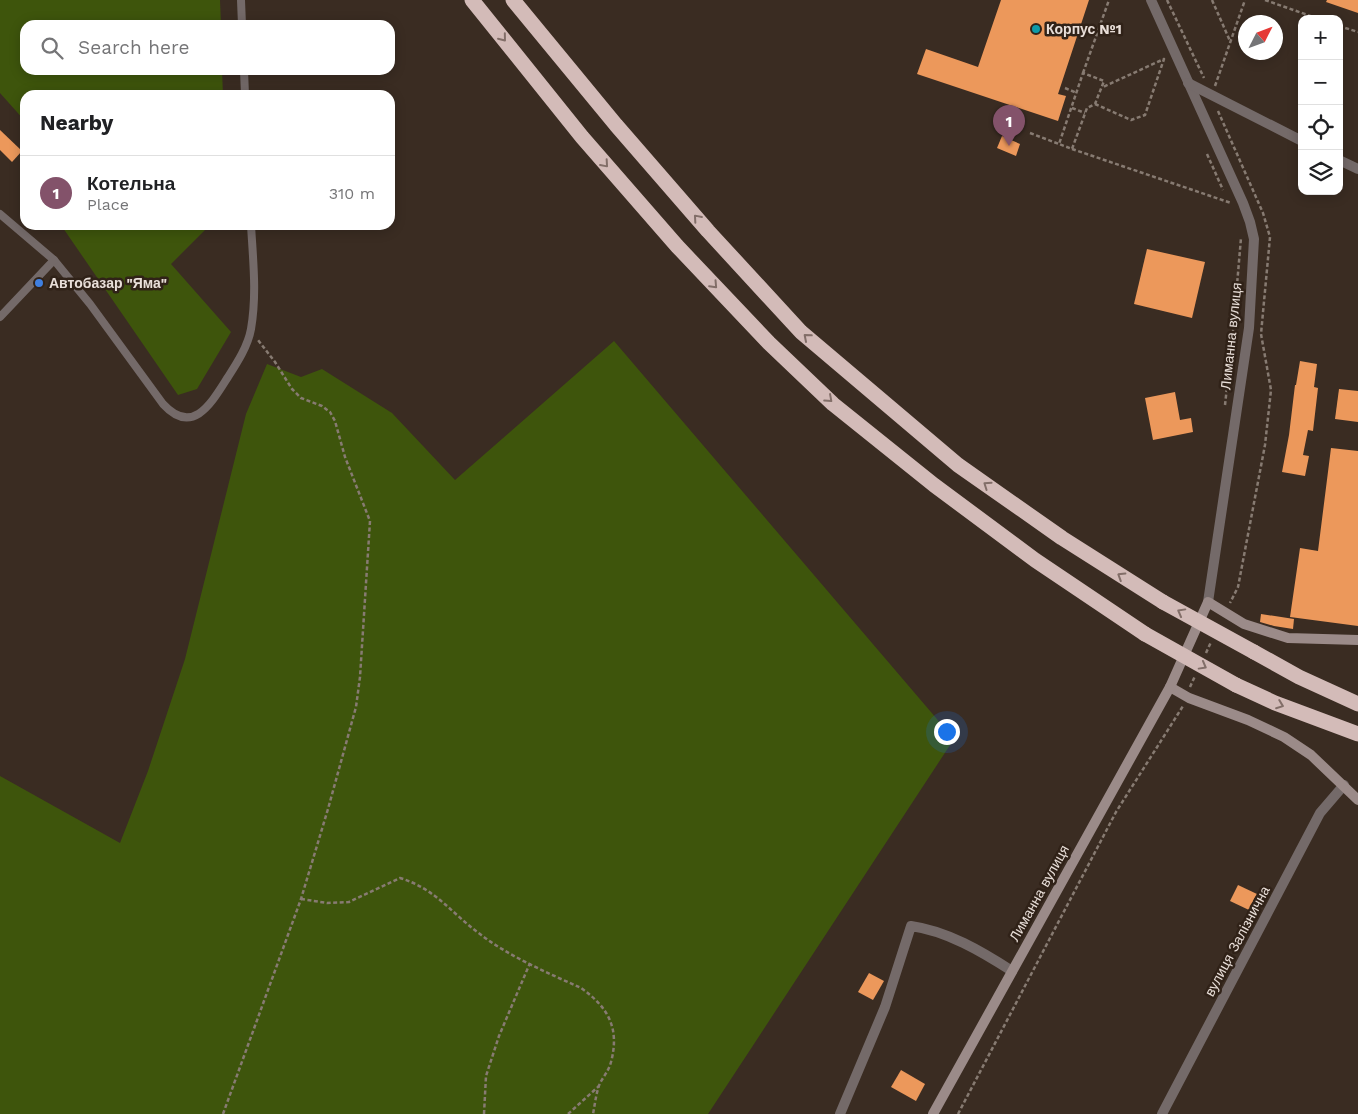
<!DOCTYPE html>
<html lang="en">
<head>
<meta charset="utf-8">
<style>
	body { margin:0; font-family:"Work Sans",sans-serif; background:#f6f6f6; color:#202124 }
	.controls { position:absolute; right:15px; top:15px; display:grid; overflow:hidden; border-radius:10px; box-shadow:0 2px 12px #0003 }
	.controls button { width:45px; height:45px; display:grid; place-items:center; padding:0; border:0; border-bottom:1px solid #e0e0e0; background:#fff; color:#202124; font:25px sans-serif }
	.compass { position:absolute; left:1238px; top:15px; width:45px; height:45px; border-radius:50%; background:#fff; box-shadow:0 2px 12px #0003; rotate:48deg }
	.you { position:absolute; left:946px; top:731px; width:18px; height:18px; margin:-12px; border:4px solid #fff; border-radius:50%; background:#1a73e8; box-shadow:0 0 0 8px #1a73e833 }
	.badge { display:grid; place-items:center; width:32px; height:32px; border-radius:50%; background:#83526a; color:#fff; font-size:16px; font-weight:700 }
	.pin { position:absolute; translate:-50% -41px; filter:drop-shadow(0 1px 2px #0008) }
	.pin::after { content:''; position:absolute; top:26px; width:18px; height:15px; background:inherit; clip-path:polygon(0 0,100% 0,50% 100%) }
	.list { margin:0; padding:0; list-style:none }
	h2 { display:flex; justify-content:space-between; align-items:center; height:65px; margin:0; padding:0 20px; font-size:21px }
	h2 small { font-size:16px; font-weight:400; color:#757577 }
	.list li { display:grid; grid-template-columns:32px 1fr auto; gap:15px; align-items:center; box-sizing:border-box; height:75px; padding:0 20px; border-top:1px solid #e0e0e0 }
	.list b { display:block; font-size:19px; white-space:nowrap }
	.list p { margin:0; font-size:16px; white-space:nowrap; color:#757577 }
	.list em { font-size:16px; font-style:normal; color:#757577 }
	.icon { flex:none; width:28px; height:28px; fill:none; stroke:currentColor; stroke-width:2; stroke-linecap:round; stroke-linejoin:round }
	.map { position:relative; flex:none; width:1358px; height:1114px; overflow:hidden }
	.search { position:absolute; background:#fff; box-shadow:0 2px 12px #0003; left:20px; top:20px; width:375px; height:55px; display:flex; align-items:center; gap:12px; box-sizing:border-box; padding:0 18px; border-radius:15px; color:#757577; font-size:19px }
	.panel { position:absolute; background:#fff; box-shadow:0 2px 12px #0003; left:20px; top:90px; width:375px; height:140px; border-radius:15px }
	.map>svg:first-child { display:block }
	.green { fill:#3e550c }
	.building { fill:#ec985b }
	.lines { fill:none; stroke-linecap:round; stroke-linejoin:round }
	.path { stroke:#877b72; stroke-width:2.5; stroke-dasharray:4 2.5; stroke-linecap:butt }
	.lane { stroke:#746a69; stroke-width:8 }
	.street { stroke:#746a69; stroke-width:10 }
	.secondary { stroke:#9b8b89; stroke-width:10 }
	.highway { stroke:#d3bbb8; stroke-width:15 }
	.highway-bridge { stroke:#d3bbb8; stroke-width:15 }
	.oneway { stroke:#826e68 }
	.culture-dot { fill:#0f9aa8; stroke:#302218; stroke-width:2 }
	.shop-dot { fill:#3f7fe0; stroke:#302218; stroke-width:2 }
	.labels { text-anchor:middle; stroke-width:5; stroke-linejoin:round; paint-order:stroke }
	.poi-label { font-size:14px; font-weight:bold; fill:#e9dfd9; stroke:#302218; text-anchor:start }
	.street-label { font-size:14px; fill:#e9dfd9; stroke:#302218 }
</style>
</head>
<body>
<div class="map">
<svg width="1358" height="1114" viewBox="0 0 1358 1114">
	<rect width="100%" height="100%" fill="#3a2c22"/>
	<g class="green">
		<path d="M0,0H220L221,25H25V70H222L223,95H25V121L0,93Z"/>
		<path d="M65,225H210L171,264L231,332L197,389L178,395L63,228Z"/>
		<path d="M614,341L954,739L708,1114H0V776L120,843L148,771L185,659L246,414L267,364L301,377L322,369L392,413L455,480Z"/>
	</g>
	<g class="building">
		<path d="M1001,0H1089L1058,94L1066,96L1058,121L917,74L926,49L978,67Z"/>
		<path d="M1327,0H1358V13L1326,2Z"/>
		<path d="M0,130L22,151L12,162L0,150Z"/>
		<path d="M1002,136L1020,144L1016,156L997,148Z"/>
		<path d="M1147,249L1205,262L1192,318L1134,304Z"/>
		<path d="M1300,361L1317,364L1314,387L1318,388L1313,431L1308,430L1303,455L1309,456L1305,476L1282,472L1289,435L1295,385H1296Z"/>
		<path d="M1339,389L1358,391V422L1335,419Z"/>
		<path d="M1175,392L1180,420L1191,418L1193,432L1153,440L1145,398Z"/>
		<path d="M1331,448L1358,451V626L1290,617L1300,548L1318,551Z"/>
		<path d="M1261,614L1294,619L1293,629L1274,626L1260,622Z"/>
		<path d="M1238,885L1257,894L1249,910L1230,901Z"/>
		<path d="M869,973L884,981L873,1000L858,992Z"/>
		<path d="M901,1070L925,1084L916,1101L891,1087Z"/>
	</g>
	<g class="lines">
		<g class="path">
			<path d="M1167,0L1204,78"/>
			<path d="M1212,0L1230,41"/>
			<path d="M1265,0L1319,19"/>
			<path d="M1339,26L1358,32"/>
			<path d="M1083,73L1109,0"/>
			<path d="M1215,86L1245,0"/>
			<path d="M1065,88L1077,93"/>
			<path d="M1095,104L1131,120L1145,115L1164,59L1103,87"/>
			<path d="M1072,108L1085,113"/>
			<path d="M1218,111L1263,213L1270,237L1261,334L1271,390L1265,445L1238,587L1230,603"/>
			<path d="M1030,133L1059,144L1083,73L1104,81L1095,104L1087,108L1072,149L1059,144"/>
			<path d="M1072,149L1231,203"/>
			<path d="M1207,154L1223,190"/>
			<path d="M1225,405L1233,332L1241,238"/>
			<path d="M1206,653L1211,642"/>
			<path d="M1190,687L1195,676"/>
			<path d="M301,899L327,903L349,902L400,878C436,889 451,913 480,934C508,956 548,973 581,988C608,1007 620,1028 611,1062C609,1070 604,1076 600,1083C596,1093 595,1104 593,1114"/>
			<path d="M223,1114L301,899L328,809L356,707L360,677L370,521L345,457L335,421L330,412L322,406L301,398L292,389L275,362L258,340"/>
			<path d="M484,1114L486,1076L499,1036L530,963"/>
			<path d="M568,1114L599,1086"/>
			<path d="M958,1114L1116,812L1183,706"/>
		</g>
		<g class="lane">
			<path d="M241,0L242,25"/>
			<path d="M244,70L245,95"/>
			<path d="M0,214L54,260L90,304L163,404C193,437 212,402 228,377C237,363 248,346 251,329C257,294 253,260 251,225"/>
			<path d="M0,317L54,260"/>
		</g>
		<g class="street">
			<path d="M1151,0L1243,203L1250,222L1254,239L1249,328L1208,602"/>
			<path d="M1188,83L1302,141"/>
			<path d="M1339,160L1358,169"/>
			<path d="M840,1114L885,1007L911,926C947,931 981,951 1012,971"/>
			<path d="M1162,1114L1320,813L1344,785"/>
		</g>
		<g class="secondary">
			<path d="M1170,687L1189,698L1248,720L1284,737L1311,755L1358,800"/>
			<path d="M933,1114L1170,687L1208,602L1244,624L1288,638L1358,640"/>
		</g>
		<g class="highway">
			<path d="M472,0L582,137L677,246L769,343L833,404L934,485L1035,560L1145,634"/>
			<path d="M513,0L616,125L708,231L801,332L958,465L1062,538L1163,602"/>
			<path d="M1254,652L1299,677L1358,704"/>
			<path d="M1236,685L1275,703L1358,734"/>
		</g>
		<g class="highway-bridge">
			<path d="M1163,602L1254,652"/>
			<path d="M1145,634L1236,685"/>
		</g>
	</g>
	<defs><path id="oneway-chevron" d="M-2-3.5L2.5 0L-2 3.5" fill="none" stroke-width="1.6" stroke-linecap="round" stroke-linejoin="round" transform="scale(1.25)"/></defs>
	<g class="oneway">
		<use href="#oneway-chevron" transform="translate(503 38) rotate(51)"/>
		<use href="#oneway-chevron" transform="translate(605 164) rotate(49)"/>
		<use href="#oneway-chevron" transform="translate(697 218) rotate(-131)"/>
		<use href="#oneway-chevron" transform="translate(714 285) rotate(47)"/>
		<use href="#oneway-chevron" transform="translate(807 337) rotate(-139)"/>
		<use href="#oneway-chevron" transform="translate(829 399) rotate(42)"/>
		<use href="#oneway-chevron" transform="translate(987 485) rotate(-145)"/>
		<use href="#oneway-chevron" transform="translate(1121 576) rotate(-148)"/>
		<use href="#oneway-chevron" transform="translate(1181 612) rotate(-151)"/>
		<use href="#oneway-chevron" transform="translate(1203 666) rotate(29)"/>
		<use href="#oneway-chevron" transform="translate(1280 705) rotate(21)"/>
	</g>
	<circle class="culture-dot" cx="1036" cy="29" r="5"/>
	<circle class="shop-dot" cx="39" cy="283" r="5"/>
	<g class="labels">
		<g class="poi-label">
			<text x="1046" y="34">Корпус №1</text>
			<text x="49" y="288">Автобазар "Яма"</text>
		</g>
		<g class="street-label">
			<text transform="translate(1231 336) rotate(-84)" y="5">Лиманна вулиця</text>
			<text transform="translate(1039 893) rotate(-61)" y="5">Лиманна вулиця</text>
			<text transform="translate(1237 941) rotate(-62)" y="5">вулиця Залізнична</text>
		</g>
	</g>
</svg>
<div class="controls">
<button>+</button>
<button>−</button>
<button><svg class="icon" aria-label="locate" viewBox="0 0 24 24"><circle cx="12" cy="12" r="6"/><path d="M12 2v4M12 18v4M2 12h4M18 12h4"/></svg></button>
<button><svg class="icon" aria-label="layers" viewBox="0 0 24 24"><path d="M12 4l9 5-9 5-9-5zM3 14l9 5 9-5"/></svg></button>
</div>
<svg class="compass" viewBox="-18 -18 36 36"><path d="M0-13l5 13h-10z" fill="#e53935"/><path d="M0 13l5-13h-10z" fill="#757577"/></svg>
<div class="you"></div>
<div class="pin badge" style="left:1009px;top:146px">1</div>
<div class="search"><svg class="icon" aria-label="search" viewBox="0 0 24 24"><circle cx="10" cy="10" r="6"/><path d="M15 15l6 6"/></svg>Search here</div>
<section class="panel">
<h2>Nearby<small></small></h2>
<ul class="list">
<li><span class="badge">1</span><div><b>Котельна</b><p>Place</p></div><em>310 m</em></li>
</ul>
</section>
</div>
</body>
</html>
